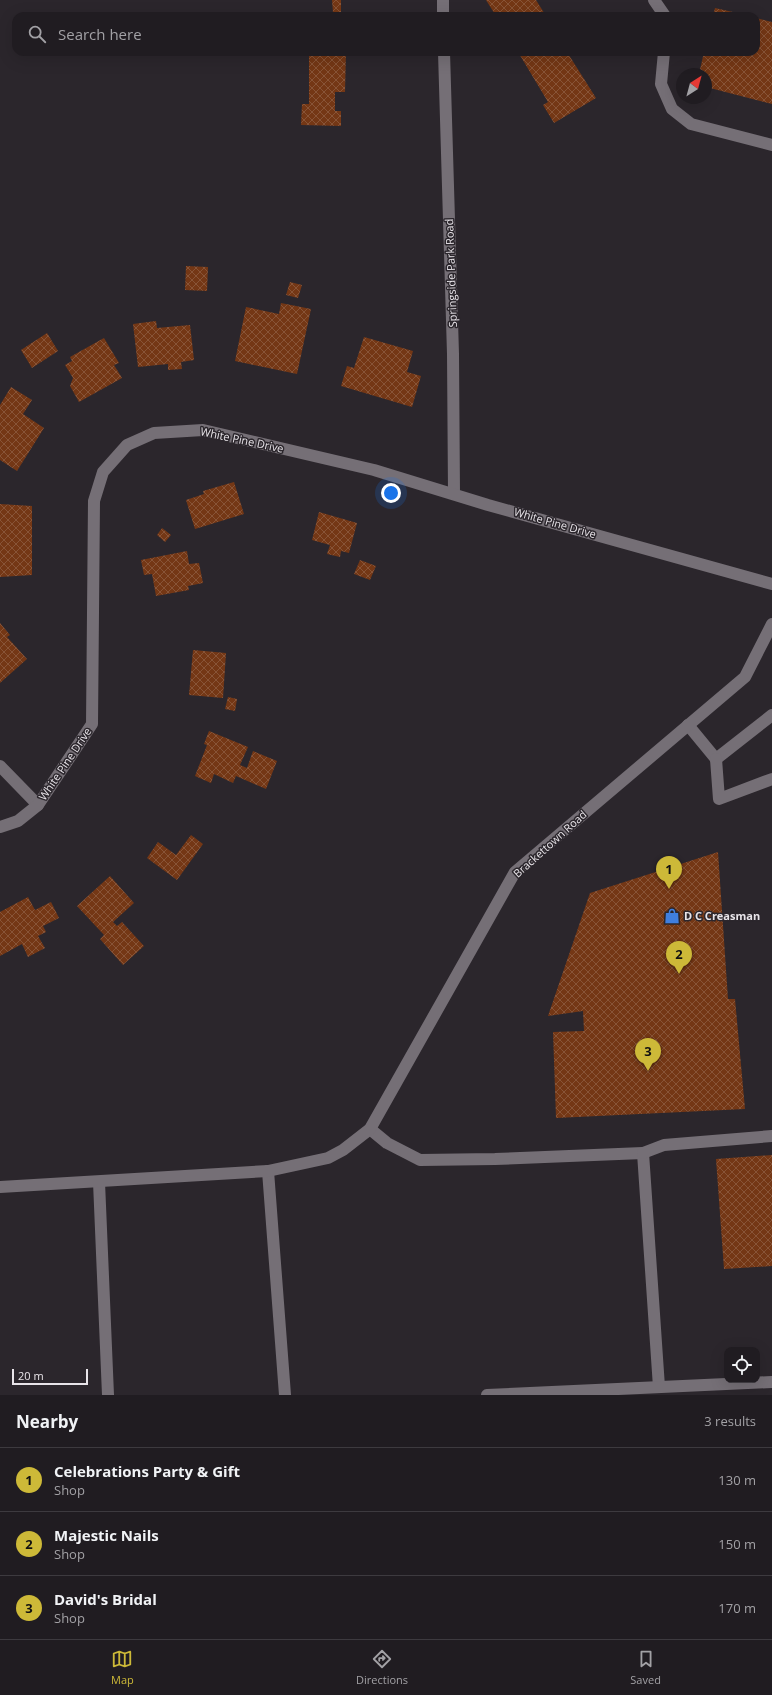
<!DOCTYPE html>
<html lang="en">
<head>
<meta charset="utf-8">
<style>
	body { margin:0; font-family:"Open Sans",sans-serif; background:#2d292e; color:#f1f3f6 }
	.controls { position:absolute; right:12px; bottom:12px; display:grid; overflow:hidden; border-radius:8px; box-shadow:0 4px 16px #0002 }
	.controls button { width:36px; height:36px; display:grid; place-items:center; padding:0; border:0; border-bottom:1px solid #3d3a3f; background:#201c21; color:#f1f3f6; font:20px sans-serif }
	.compass { position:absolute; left:676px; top:68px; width:36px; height:36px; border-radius:50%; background:#201c21; box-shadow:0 4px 16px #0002; rotate:36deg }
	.scale { position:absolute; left:12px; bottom:10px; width:76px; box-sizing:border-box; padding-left:4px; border:2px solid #e8e4e9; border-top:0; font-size:11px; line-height:14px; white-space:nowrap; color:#e8e4e9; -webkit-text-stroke:3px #2b262c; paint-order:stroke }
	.you { position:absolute; left:391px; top:493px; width:14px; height:14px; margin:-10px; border:3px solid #fff; border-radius:50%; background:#1a73e8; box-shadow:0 0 0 6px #1a73e833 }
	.badge { display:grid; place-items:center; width:26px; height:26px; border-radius:50%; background:#cdb938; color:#111; font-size:13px; font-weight:700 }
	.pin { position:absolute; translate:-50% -33px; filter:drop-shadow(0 1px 2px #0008) }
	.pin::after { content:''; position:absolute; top:21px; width:14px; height:12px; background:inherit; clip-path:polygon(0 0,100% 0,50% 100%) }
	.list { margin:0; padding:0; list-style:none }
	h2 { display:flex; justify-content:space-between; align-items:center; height:52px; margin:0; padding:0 16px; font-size:17px }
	h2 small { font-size:13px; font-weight:400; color:#a2a1a5 }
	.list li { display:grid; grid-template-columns:26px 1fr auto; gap:12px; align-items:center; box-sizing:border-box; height:64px; padding:0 16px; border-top:1px solid #3d3a3f }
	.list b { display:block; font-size:15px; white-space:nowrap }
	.list p { margin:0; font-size:13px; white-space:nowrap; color:#a2a1a5 }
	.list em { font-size:13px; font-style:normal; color:#a2a1a5 }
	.icon { flex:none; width:22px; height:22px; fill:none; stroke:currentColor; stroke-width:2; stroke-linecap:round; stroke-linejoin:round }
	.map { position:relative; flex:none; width:772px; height:1395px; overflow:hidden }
	.search { position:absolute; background:#201c21; box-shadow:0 4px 16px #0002; left:12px; right:12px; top:12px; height:44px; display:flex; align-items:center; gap:10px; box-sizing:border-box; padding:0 14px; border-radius:12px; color:#a2a1a5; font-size:15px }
	.sheet { height:244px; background:#201c21 }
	nav { display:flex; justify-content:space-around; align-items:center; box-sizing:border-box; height:56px; border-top:1px solid #3d3a3f; background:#201c21; font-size:11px; color:#a2a1a5 }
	nav a { display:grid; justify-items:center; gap:2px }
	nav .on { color:#cdb938 }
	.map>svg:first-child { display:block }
	.building { fill:url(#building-cross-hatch) }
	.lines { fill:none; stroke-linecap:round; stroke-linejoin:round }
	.minor { stroke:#756f76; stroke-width:12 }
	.labels { text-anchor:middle; stroke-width:3; stroke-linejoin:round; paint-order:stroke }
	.street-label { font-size:11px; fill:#e8e4e9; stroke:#2b262c }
	.poi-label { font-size:11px; font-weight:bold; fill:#e8e4e9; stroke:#2b262c; text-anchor:start }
</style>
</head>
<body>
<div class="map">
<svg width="772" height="1395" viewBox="0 0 772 1395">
	<defs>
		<pattern id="building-cross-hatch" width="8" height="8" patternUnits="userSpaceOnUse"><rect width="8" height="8" fill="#743715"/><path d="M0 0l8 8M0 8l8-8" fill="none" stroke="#885437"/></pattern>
	</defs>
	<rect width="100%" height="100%" fill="#2b262c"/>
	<g class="building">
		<path d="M332,0H341V13H333Z"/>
		<path d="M486,0H536L546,16H496Z"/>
		<path d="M715,8L746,15V16H713Z"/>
		<path d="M756,18L772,22V104L706,87V74H699L704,52H756Z"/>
		<path d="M309,52H346L345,92H335V111H341V126L301,125L302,104H309Z"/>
		<path d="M518,52H567L596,98L554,123L543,105L548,102Z"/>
		<path d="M186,266L208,267L207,291L185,290Z"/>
		<path d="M290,282L302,285L298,298L286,295Z"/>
		<path d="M281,303L311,309L297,374L235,361L246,307L279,314Z"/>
		<path d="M156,321L157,328L190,325L194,360L181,362L182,369L168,370V364L138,367L133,324Z"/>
		<path d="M47,333L58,351L32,368L21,350Z"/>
		<path d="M364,337L413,351L407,372L421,376L412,407L341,386L347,366L354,368Z"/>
		<path d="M104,338L119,363L114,365L122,378L79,402L70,386L73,378L65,365L72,361L70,357Z"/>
		<path d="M11,387L32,400L23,414L44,428L17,471L0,460V405Z"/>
		<path d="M234,482L244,514L195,529L186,500L204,494L203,491Z"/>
		<path d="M0,504L32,506V575L0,577Z"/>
		<path d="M319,512L357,523L349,553L341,551L340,557L327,554L330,545L312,540Z"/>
		<path d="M162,528L171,535L165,542L157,535Z"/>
		<path d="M187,551L189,564L199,563L203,583L188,586L189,590L156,596L152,574L144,575L141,560Z"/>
		<path d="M360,560L376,566L370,580L354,574Z"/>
		<path d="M0,623L10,635L7,637L27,659L0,683Z"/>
		<path d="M193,650L226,653L223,698L189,695Z"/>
		<path d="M228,697L237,699L235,711L225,709Z"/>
		<path d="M209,731L248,747L240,765L247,768L253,751L277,761L266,789L236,776L233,783L214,774L211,783L195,776L207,745L204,744Z"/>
		<path d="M191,835L203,844L177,880L147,858L158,842L176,855Z"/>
		<path d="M718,852L728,999H735L745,1109L556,1118L553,1032L584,1031L583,1011L548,1016L590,893Z"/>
		<path d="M110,876L134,903L113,922L117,926L122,922L144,946L123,965L100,939L104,935L77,906Z"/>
		<path d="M28,897L35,910L51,902L59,918L43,926L46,932L38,936L45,948L28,957L22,944L0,956V912Z"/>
		<path d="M772,1155V1266L724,1269L716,1159Z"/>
	</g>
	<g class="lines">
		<g class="minor">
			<path d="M443,0V16"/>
			<path d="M654,0L665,16"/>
			<path d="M444,52L453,354L454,494"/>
			<path d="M664,52L661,84L672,109L691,124L772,145"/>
			<path d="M688,725L716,759L772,715"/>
			<path d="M716,759L719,799L772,779"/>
			<path d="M0,766L38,805"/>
			<path d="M0,827L18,821L38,805L92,724L94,501L103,472L127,445L154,433L203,430L374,470L488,505L772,584"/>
			<path d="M370,1129L387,1143L420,1160L495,1159L643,1153L659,1387"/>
			<path d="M643,1153L664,1145L772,1136"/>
			<path d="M268,1171L285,1395"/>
			<path d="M99,1182L108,1395"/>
			<path d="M0,1187L268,1171L328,1158L343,1150L370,1129L515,872L745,677L772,624"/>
			<path d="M487,1395L772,1382"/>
		</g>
	</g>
	<defs>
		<symbol id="shop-bare" viewBox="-9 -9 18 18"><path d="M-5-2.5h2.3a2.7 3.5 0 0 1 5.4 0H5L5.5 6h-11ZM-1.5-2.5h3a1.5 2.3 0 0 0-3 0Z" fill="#3f7fe0" stroke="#2b262c" stroke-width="2.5" paint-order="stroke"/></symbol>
	</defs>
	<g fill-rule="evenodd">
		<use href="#shop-bare" x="661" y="905" width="22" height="22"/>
	</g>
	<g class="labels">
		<g class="street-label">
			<text transform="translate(451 273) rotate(-92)" y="4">Springside Park Road</text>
			<text transform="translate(242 440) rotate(12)" y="4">White Pine Drive</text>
			<text transform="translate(555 523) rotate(16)" y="4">White Pine Drive</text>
			<text transform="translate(65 764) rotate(-56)" y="4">White Pine Drive</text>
			<text transform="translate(550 844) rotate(-42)" y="4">Brackettown Road</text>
		</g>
		<g class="poi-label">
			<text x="684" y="920">D C Creasman</text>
		</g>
	</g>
</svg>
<div class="controls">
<button><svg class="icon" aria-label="locate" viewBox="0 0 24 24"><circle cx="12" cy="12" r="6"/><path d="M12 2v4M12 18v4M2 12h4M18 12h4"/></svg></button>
</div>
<svg class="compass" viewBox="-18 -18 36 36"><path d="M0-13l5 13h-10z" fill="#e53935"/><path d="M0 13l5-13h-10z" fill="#a2a1a5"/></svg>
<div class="scale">20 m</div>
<div class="you"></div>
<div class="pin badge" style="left:669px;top:889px">1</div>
<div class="pin badge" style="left:679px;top:974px">2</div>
<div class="pin badge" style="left:648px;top:1071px">3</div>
<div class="search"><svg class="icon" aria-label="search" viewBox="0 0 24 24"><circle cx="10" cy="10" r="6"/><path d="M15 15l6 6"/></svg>Search here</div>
</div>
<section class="sheet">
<h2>Nearby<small>3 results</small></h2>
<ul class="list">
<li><span class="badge">1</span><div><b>Celebrations Party &amp; Gift</b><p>Shop</p></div><em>130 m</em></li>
<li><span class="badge">2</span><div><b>Majestic Nails</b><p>Shop</p></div><em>150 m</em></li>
<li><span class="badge">3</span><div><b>David's Bridal</b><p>Shop</p></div><em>170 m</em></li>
</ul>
</section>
<nav>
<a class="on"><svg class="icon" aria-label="map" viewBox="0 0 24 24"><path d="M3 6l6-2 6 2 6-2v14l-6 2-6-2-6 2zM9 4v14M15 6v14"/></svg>Map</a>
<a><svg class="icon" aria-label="directions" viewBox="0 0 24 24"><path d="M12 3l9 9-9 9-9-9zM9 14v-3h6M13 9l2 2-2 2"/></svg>Directions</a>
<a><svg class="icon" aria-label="saved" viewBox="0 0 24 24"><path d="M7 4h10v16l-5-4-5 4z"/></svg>Saved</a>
</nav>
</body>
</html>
